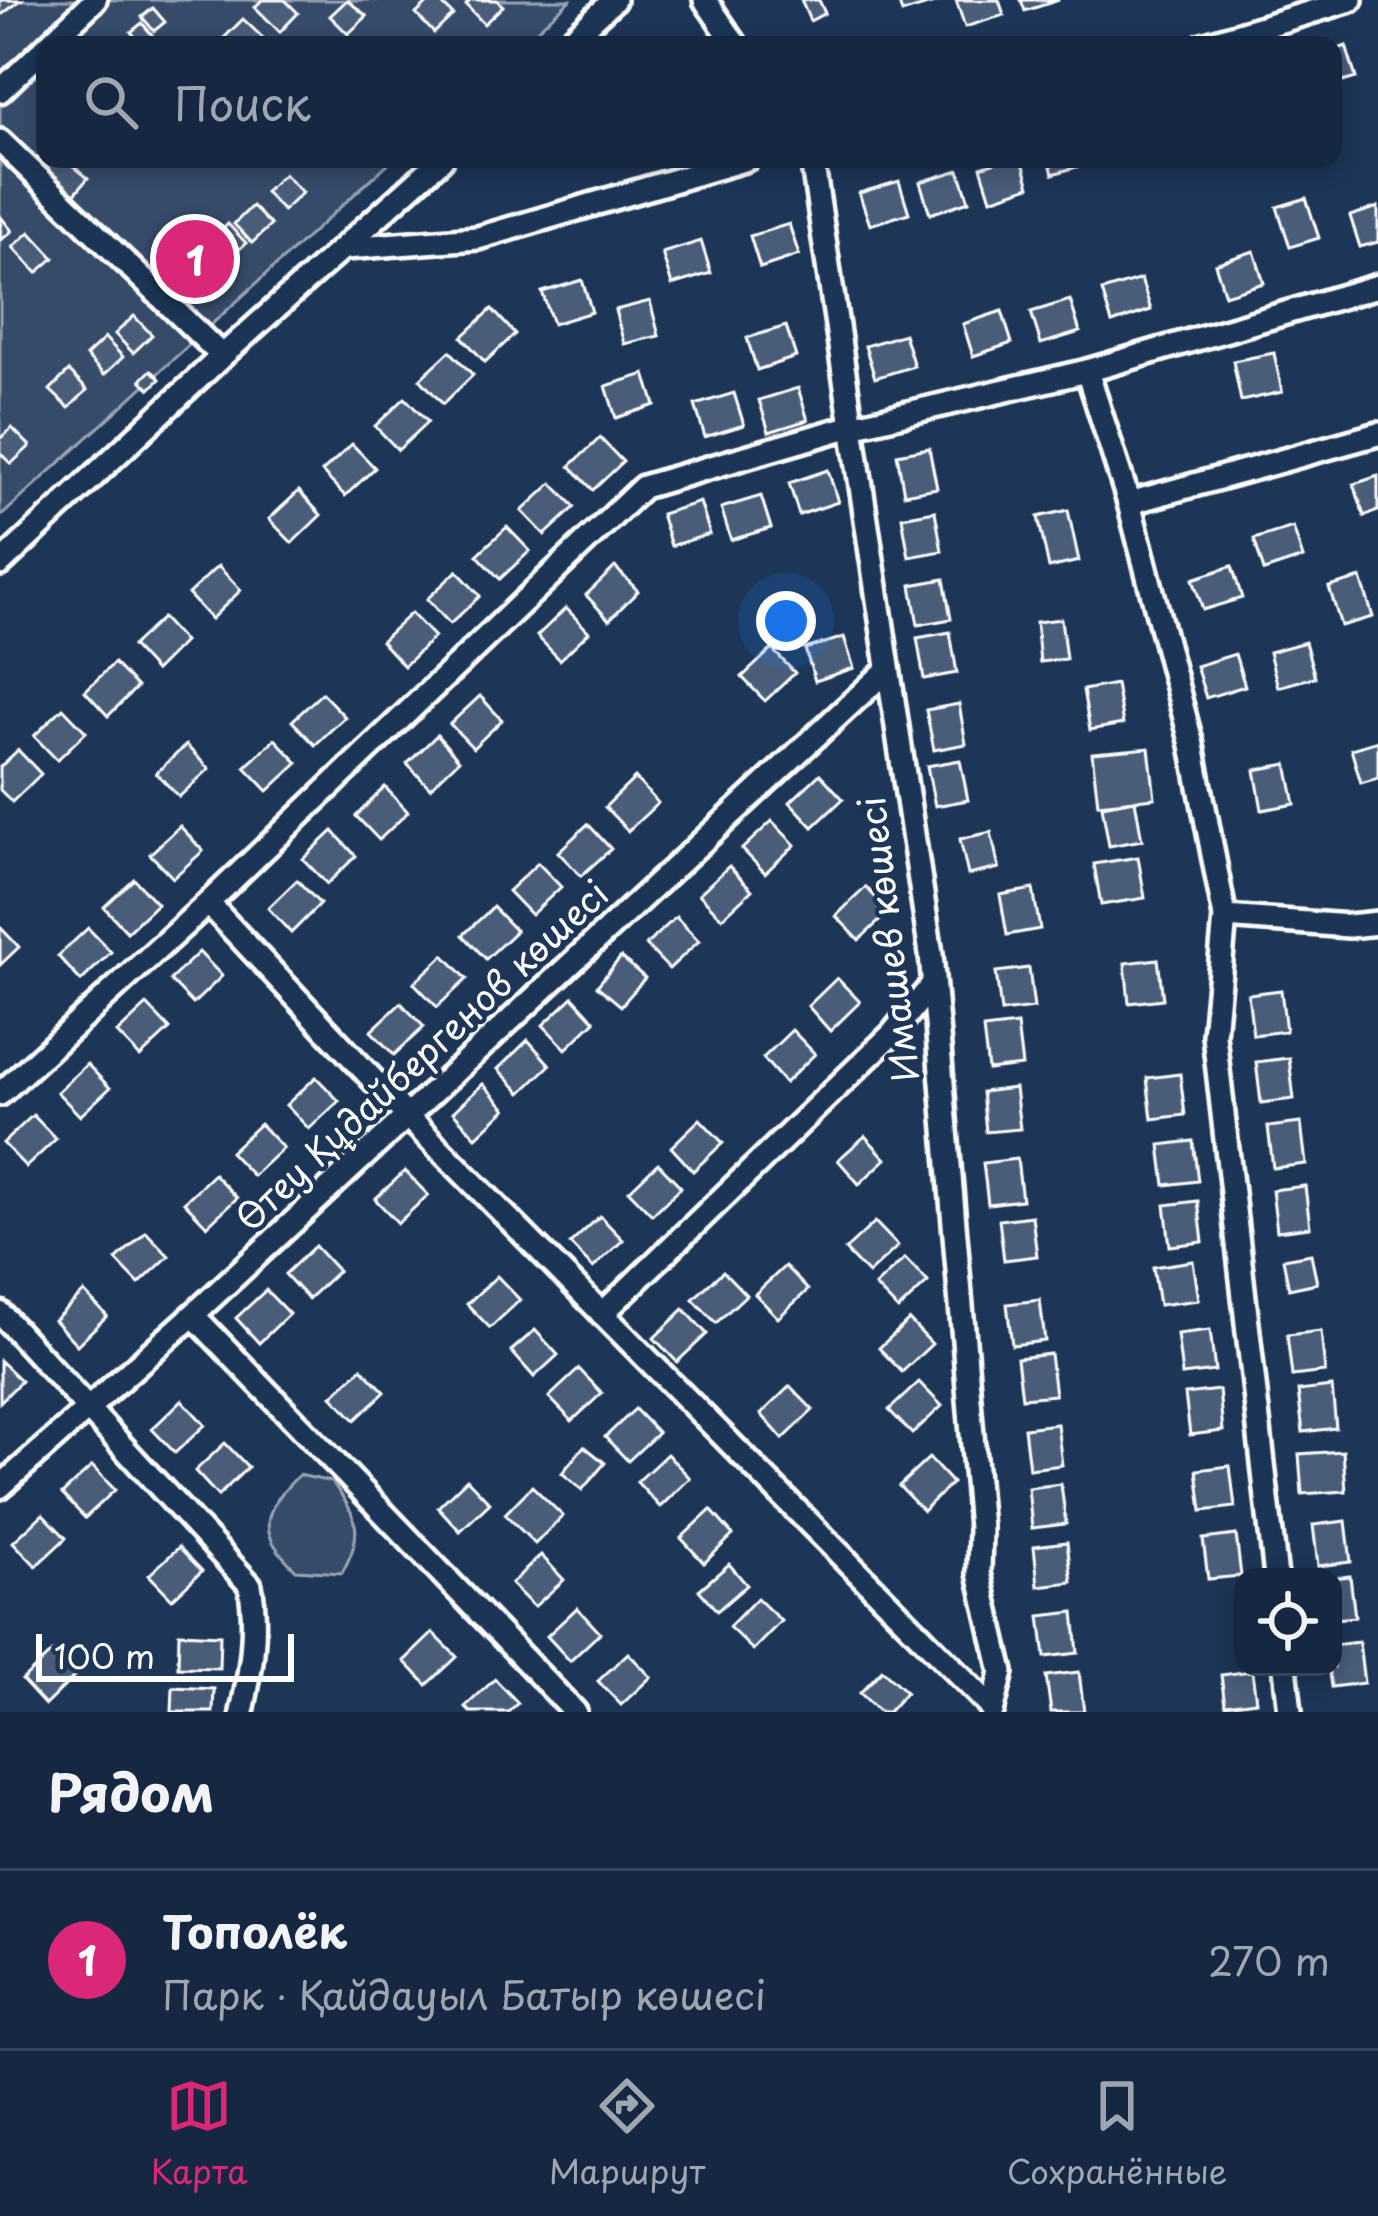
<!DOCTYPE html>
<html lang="ru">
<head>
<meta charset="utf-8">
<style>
	body { margin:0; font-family:"Playpen Sans",sans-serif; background:#23344c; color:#f1f3f6 }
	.controls { position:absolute; right:36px; bottom:36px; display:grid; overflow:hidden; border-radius:24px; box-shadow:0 6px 18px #0003 }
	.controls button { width:108px; height:108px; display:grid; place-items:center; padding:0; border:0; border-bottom:3px solid #35445a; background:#162841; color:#f1f3f6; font:60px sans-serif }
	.scale { position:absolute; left:36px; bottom:30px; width:258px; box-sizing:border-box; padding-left:12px; border:6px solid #fff; border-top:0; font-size:33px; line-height:42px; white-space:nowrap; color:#fff; -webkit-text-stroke:9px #1d3557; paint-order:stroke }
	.you { position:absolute; left:786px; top:621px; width:42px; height:42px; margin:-30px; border:9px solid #fff; border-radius:50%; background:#1a73e8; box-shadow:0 0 0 18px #1a73e833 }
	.badge { display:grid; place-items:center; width:78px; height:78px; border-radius:50%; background:#db2777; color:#fff; font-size:39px; font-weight:700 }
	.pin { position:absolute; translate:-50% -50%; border:6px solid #fff; box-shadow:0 3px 12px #0006 }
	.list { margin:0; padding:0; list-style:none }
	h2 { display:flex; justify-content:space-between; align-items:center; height:156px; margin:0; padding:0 48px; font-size:51px }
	h2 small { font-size:39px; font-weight:400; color:#9ea6b1 }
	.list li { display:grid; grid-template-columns:78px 1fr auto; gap:36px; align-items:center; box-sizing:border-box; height:180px; padding:0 48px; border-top:3px solid #35445a }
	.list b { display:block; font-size:45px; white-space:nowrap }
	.list p { margin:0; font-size:39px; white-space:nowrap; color:#9ea6b1 }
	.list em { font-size:39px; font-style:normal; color:#9ea6b1 }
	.icon { flex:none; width:66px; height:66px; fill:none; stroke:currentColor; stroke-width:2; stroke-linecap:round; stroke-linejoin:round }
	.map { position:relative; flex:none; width:1378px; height:1712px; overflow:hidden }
	.search { position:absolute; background:#162841; box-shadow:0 6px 18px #0003; left:36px; right:36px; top:36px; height:132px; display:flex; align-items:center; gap:30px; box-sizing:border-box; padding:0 42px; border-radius:24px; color:#9ea6b1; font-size:45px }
	.sheet { height:336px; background:#162841 }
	nav { display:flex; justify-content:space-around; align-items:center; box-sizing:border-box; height:168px; border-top:3px solid #35445a; background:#162841; font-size:33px; color:#9ea6b1 }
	nav a { display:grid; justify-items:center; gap:6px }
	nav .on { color:#db2777 }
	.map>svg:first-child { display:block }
	.green { fill:#364b69; stroke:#9aa5b4; stroke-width:3 }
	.building { fill:#4a5d79; stroke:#fff; stroke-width:3 }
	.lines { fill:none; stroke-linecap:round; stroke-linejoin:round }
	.minor-casing { stroke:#fff; stroke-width:30 }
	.minor { stroke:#1d3557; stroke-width:21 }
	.labels { text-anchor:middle; stroke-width:9; stroke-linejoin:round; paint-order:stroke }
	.street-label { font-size:36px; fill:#fff; stroke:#1d3557 }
</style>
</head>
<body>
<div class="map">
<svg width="1378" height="1712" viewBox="0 0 1378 1712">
	<rect width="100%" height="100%" fill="#1d3557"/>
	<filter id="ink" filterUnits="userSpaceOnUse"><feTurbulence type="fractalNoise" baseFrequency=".00833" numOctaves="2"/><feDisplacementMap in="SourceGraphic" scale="24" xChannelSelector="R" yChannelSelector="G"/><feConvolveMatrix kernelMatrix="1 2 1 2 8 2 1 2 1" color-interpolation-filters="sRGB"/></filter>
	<g filter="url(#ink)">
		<g class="green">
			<path d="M0,0H570L520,45H45V159H393L0,517Z"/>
			<path d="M299,1475L332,1482C359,1519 364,1532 342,1573L296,1570C256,1532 261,1512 299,1475Z"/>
		</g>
		<g class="building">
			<path d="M0,0H21L0,16Z"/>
			<path d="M262,0H285L298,13L280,32L255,7Z"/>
			<path d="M347,0L367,16L348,34L330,16Z"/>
			<path d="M431,0H438L453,15L434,33L416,14Z"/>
			<path d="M471,0H497L503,6L484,24L466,5Z"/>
			<path d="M801,0H819L825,13L810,21Z"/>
			<path d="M898,0H941V1L902,13Z"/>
			<path d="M956,0H999L1004,15L965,27Z"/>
			<path d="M1021,0H1059L1025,11Z"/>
			<path d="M153,8L165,22L154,31L142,17Z"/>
			<path d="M243,19L264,39L258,45H231L224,38Z"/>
			<path d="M142,23L153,36L142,45L131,32Z"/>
			<path d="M1346,46L1356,78L1333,85V51Z"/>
			<path d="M45,150V159H65L88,178L73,196L34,163Z"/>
			<path d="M1005,159H1022L1030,186L991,199L981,167Z"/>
			<path d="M1049,159H1092L1093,162L1053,174Z"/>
			<path d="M959,170L969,201L930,214L920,182Z"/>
			<path d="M284,174L302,193L283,211L265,192Z"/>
			<path d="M899,181L909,213L870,225L859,193Z"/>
			<path d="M1306,198L1319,238L1290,247L1277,207Z"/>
			<path d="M252,206L271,225L252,243L234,224Z"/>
			<path d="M1378,207V242L1360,247L1350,216Z"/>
			<path d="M1,217L12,231L1,240L0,239Z"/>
			<path d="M228,224L246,243L227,261L209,243Z"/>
			<path d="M789,224L799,255L760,268L750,236Z"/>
			<path d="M30,232L54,258L37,273L13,247Z"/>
			<path d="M701,241L711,273L672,285L662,253Z"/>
			<path d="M1254,251L1264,283L1225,295L1215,264Z"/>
			<path d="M195,255L213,274L194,292L176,273Z"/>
			<path d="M1141,279L1151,310L1112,323L1102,291Z"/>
			<path d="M582,280L592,312L553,324L542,292Z"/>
			<path d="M1070,300L1080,332L1041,344L1031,312Z"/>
			<path d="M650,301L659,336L624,344L615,310Z"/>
			<path d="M492,309L515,334L485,362L462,337Z"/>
			<path d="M1002,311L1012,343L973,356L963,324Z"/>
			<path d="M134,316L152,335L133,353L115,334Z"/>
			<path d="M786,326L796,357L757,370L747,338Z"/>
			<path d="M904,334L914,366L875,378L865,346Z"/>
			<path d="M105,338L123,357L104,375L86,356Z"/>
			<path d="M450,351L473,375L443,404L420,379Z"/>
			<path d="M1274,353L1282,392L1241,401L1233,361Z"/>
			<path d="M151,370L160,379L150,389L141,380Z"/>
			<path d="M69,371L87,390L69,408L50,390Z"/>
			<path d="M645,374L655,405L616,418L606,386Z"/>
			<path d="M798,388L808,420L769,432L759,400Z"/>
			<path d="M734,393L744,425L705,437L695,405Z"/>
			<path d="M405,398L428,422L398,450L375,426Z"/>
			<path d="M12,428L30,446L11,464L0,453V439Z"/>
			<path d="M600,438L623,462L593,490L570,466Z"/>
			<path d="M352,444L375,468L345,496L322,472Z"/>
			<path d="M929,448L937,488L904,494L897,454Z"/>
			<path d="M828,470L838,502L799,515L789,483Z"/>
			<path d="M1378,476V511L1364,516L1354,484Z"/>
			<path d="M552,483L575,507L545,535L522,511Z"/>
			<path d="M299,491L321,515L292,543L269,519Z"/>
			<path d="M761,496L771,528L731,540L721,508Z"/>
			<path d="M700,502L710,534L671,546L661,514Z"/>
			<path d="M1068,510L1079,561L1049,568L1038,517Z"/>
			<path d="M935,511L942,551L909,557L902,517Z"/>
			<path d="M507,527L530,551L500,579L477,555Z"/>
			<path d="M1293,527L1303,558L1264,571L1254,539Z"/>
			<path d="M218,566L241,590L211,619L188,594Z"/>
			<path d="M1232,566L1242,598L1203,610L1193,579Z"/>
			<path d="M615,567L638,591L609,620L586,595Z"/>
			<path d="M457,571L480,596L450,624L427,599Z"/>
			<path d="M1361,578L1373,617L1341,626L1329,587Z"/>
			<path d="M944,579L951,619L918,625L911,585Z"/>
			<path d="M566,608L589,632L560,660L537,636Z"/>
			<path d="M411,613L434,637L404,666L381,641Z"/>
			<path d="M162,618L184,642L155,671L132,646Z"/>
			<path d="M1061,619L1066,659L1040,662L1036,622Z"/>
			<path d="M950,632L957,673L924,679L917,638Z"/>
			<path d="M844,637L854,668L815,681L805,649Z"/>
			<path d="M1305,642L1315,677L1278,687L1269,652Z"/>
			<path d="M772,649L795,673L765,701L742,677Z"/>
			<path d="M1235,654L1245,686L1206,698L1196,666Z"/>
			<path d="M114,663L137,687L108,716L85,691Z"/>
			<path d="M1116,684L1123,724L1090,730L1083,690Z"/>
			<path d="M322,693L345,717L315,745L292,721Z"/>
			<path d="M480,696L502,720L473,748L450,724Z"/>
			<path d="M959,704L966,744L934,750L926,710Z"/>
			<path d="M63,708L86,732L57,760L34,736Z"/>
			<path d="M437,735L459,760L430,788L407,764Z"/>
			<path d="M275,739L298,763L268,791L245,767Z"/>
			<path d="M1378,741V778L1361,783L1351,749Z"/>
			<path d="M186,745L209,769L179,797L156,773Z"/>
			<path d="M1149,748L1155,798L1098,804L1092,753Z"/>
			<path d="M18,750L41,774L12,802L0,790V767Z"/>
			<path d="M960,760L968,800L935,806L927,766Z"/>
			<path d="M1287,764L1295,804L1262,810L1255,770Z"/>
			<path d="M820,774L843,799L813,827L790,802Z"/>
			<path d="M635,778L658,803L628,831L605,807Z"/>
			<path d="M385,787L408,812L379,840L356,816Z"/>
			<path d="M1135,800L1142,840L1109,846L1102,806Z"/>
			<path d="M772,821L795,845L765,873L742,849Z"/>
			<path d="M588,824L611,849L581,876L558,852Z"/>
			<path d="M180,826L203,851L173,878L150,854Z"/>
			<path d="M333,831L356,856L327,884L303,859Z"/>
			<path d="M991,832L999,868L968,875L960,839Z"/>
			<path d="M1138,857L1145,898L1101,905L1094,864Z"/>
			<path d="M538,863L561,887L531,915L508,891Z"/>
			<path d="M729,866L752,890L722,918L699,894Z"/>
			<path d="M134,879L157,904L127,932L104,907Z"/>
			<path d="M297,880L320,904L291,933L268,908Z"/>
			<path d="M866,887L889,912L859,940L836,916Z"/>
			<path d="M1033,889L1040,929L1007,935L1000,895Z"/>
			<path d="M493,907L516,931L486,959L463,935Z"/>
			<path d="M676,917L699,941L669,969L646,945Z"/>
			<path d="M0,927L19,947L0,965Z"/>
			<path d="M88,928L111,952L81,981L58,956Z"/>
			<path d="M199,952L222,976L193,1004L170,980Z"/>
			<path d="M444,955L467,979L437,1007L414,983Z"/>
			<path d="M621,957L645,978L621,1006L597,986Z"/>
			<path d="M1158,959L1163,999L1129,1003L1125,963Z"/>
			<path d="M1029,968L1034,1008L1001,1012L996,972Z"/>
			<path d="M837,978L860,1002L830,1031L808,1006Z"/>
			<path d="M1281,990L1286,1031L1253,1035L1248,994Z"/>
			<path d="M573,997L595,1021L566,1049L543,1025Z"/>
			<path d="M401,1003L424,1027L394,1055L371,1031Z"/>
			<path d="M147,1005L170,1029L140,1057L117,1033Z"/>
			<path d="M1017,1025L1022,1066L988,1070L983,1029Z"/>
			<path d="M792,1030L815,1054L785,1083L763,1058Z"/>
			<path d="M528,1040L550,1065L521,1093L498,1069Z"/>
			<path d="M1289,1058L1294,1099L1261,1103L1256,1062Z"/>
			<path d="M87,1064L110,1088L80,1116L57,1092Z"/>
			<path d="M1180,1074L1185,1115L1152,1119L1147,1078Z"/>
			<path d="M316,1077L339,1101L309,1129L286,1105Z"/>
			<path d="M483,1084L506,1109L476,1137L453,1112Z"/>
			<path d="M1015,1088L1020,1129L986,1132L982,1092Z"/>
			<path d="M33,1115L56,1139L26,1167L3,1143Z"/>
			<path d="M700,1119L723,1143L693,1171L671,1147Z"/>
			<path d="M1301,1123L1306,1164L1273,1168L1268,1127Z"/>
			<path d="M260,1124L283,1148L253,1176L230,1152Z"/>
			<path d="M865,1136L886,1159L859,1184L838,1160Z"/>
			<path d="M1193,1141L1198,1181L1165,1185L1160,1145Z"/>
			<path d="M1017,1159L1022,1200L988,1204L983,1163Z"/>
			<path d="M658,1163L681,1187L652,1215L629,1191Z"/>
			<path d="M405,1171L428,1195L398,1223L375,1199Z"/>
			<path d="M214,1174L237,1198L207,1226L184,1202Z"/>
			<path d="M1305,1186L1310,1227L1277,1231L1272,1190Z"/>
			<path d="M1198,1201L1203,1242L1170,1246L1165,1205Z"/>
			<path d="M600,1216L623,1240L593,1268L570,1244Z"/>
			<path d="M1032,1216L1037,1256L1004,1260L999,1220Z"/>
			<path d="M875,1222L898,1246L868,1274L845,1250Z"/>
			<path d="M146,1232L169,1256L139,1284L116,1260Z"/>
			<path d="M315,1246L338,1271L308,1299L285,1274Z"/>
			<path d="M1311,1254L1317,1283L1289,1289L1283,1259Z"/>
			<path d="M905,1258L928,1282L898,1310L875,1286Z"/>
			<path d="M1193,1261L1199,1300L1159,1305L1153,1267Z"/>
			<path d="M785,1266L808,1290L778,1318L755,1294Z"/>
			<path d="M723,1271L746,1295L716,1323L693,1299Z"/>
			<path d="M497,1276L520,1300L490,1328L467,1304Z"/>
			<path d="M266,1290L289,1314L259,1343L236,1318Z"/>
			<path d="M84,1292L107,1316L77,1345L54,1320Z"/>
			<path d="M1040,1300L1045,1341L1012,1345L1007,1304Z"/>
			<path d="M684,1309L707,1334L677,1362L654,1338Z"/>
			<path d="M909,1320L932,1344L902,1372L879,1348Z"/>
			<path d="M535,1330L558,1355L534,1377L511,1351Z"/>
			<path d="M1210,1330L1215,1371L1182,1375L1177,1334Z"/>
			<path d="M1321,1331L1325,1372L1292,1376L1287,1335Z"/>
			<path d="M1050,1354L1055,1395L1022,1398L1017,1358Z"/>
			<path d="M0,1361L21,1381L0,1402Z"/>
			<path d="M362,1368L385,1392L355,1420L332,1396Z"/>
			<path d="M579,1369L602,1393L572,1421L549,1397Z"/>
			<path d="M919,1382L942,1406L912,1434L889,1410Z"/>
			<path d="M790,1386L813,1410L783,1439L761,1414Z"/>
			<path d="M1332,1387L1336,1428L1303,1432L1298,1391Z"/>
			<path d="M1219,1390L1223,1431L1190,1435L1185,1394Z"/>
			<path d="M182,1400L205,1425L175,1453L152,1429Z"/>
			<path d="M635,1409L658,1433L628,1461L605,1437Z"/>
			<path d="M1057,1424L1062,1465L1029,1469L1024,1428Z"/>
			<path d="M225,1443L248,1467L218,1496L195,1471Z"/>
			<path d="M584,1446L605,1463L582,1490L562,1473Z"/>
			<path d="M1343,1451L1346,1491L1302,1494L1299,1454Z"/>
			<path d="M667,1454L690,1478L660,1507L637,1482Z"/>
			<path d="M929,1458L952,1483L923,1511L899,1486Z"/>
			<path d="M92,1466L115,1490L85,1518L62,1494Z"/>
			<path d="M1230,1466L1235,1507L1202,1511L1197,1470Z"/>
			<path d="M467,1479L490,1503L460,1531L438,1507Z"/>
			<path d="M1061,1484L1066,1524L1032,1528L1028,1488Z"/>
			<path d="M532,1486L563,1516L535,1544L505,1514Z"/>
			<path d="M711,1510L733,1535L704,1563L681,1538Z"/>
			<path d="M43,1514L66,1538L36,1566L13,1542Z"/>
			<path d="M1346,1521L1351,1562L1318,1566L1313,1525Z"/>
			<path d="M1236,1535L1241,1576L1208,1579L1203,1539Z"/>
			<path d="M1067,1542L1072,1582L1038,1586L1034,1546Z"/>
			<path d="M179,1547L202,1571L172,1599L149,1575Z"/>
			<path d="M541,1555L564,1580L534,1607L511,1584Z"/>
			<path d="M729,1564L747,1585L717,1611L699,1590Z"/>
			<path d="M1350,1576L1355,1617L1333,1619V1578Z"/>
			<path d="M757,1598L781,1621L753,1650L729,1627Z"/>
			<path d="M577,1608L600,1633L570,1661L547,1636Z"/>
			<path d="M1074,1612L1078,1653L1045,1657L1040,1616Z"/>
			<path d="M179,1633L220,1635L219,1668L178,1667Z"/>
			<path d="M433,1633L457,1657L427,1685L404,1661Z"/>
			<path d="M1359,1642L1364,1683L1331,1687L1328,1667H1333V1645Z"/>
			<path d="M52,1652L75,1676L45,1705L22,1680Z"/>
			<path d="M628,1653L651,1677L621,1705L598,1681Z"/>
			<path d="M882,1670L906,1692L888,1712H880L860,1693Z"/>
			<path d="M1252,1671L1256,1701L1225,1705L1221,1675Z"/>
			<path d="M1079,1672L1084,1712H1051L1046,1676Z"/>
			<path d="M495,1679L518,1703L508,1712H470L465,1707Z"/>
			<path d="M173,1687L214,1689L213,1712H172Z"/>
		</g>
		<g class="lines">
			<defs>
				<g id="minor">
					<path d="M705,0L736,45"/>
					<path d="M48,45L95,0"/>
					<path d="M565,45L614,0"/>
					<path d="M1202,45L1351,0"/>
					<path d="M0,91L45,48"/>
					<path d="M0,141L222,356"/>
					<path d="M812,159L931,954L980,1528L979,1573L1002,1672L992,1712"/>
					<path d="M345,248L478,238L747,159"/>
					<path d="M1087,371L1129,503L1378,434"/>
					<path d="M1129,503L1192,745L1225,917L1214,1035L1276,1577"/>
					<path d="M0,564L222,356L442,159"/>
					<path d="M208,903L407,1116L993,1709"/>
					<path d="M1225,917L1349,926L1378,923"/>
					<path d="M0,1094L208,903L643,487L852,426L1087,371L1378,286"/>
					<path d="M0,1313L250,1585C258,1628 251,1669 242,1712"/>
					<path d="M602,1314L892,1034L931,986"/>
					<path d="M193,1315L575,1712"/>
					<path d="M0,1487L193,1315L887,670"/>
					<path d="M1285,1667L1290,1712"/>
				</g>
			</defs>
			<use href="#minor" class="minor-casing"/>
			<use href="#minor" class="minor"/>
		</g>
	</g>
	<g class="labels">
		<g class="street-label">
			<text transform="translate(889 939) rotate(-97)" y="13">Имашев көшесі</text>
			<text transform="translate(422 1056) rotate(-43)" y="13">Өтеу Құдайбергенов көшесі</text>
		</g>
	</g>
</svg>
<div class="controls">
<button><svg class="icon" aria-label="locate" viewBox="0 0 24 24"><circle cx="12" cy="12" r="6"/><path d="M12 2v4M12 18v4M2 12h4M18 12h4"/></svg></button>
</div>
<div class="scale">100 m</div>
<div class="you"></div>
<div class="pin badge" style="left:195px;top:259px">1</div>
<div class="search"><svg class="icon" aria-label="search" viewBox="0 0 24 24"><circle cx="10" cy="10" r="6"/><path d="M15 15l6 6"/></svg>Поиск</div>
</div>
<section class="sheet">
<h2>Рядом<small></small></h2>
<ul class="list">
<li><span class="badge">1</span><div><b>Тополёк</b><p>Парк · Қайдауыл Батыр көшесі</p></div><em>270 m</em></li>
</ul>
</section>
<nav>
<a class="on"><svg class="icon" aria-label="map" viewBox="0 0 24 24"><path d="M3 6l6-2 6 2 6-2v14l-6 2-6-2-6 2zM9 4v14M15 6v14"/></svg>Карта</a>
<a><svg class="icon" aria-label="directions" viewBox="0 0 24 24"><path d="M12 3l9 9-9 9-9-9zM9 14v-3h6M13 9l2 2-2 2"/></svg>Маршрут</a>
<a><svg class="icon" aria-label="saved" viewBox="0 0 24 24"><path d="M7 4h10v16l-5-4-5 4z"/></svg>Сохранённые</a>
</nav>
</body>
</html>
